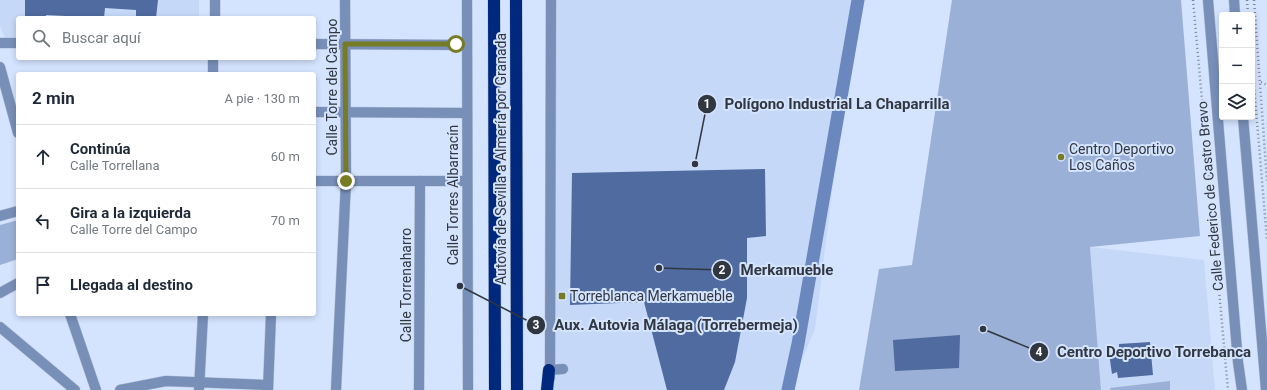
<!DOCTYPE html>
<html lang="es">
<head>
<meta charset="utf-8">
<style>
	body { margin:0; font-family:Roboto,sans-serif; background:#f6f6f7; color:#1f2937 }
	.controls { position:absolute; right:12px; top:12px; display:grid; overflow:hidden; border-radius:4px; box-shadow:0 2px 6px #0003 }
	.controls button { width:36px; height:36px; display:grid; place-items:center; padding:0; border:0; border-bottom:1px solid #e0e1e3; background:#fff; color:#1f2937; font:20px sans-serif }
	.stop { position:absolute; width:12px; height:12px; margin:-9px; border:3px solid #777b24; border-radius:50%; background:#fff }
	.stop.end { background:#777b24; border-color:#fff; box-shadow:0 1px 4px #0008 }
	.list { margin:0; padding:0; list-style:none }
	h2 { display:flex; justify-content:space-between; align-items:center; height:52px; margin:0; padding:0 16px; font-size:17px }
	h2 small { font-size:13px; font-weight:400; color:#747a83 }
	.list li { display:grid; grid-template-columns:26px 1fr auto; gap:12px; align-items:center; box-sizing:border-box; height:64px; padding:0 16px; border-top:1px solid #e0e1e3 }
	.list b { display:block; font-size:15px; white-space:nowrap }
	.list p { margin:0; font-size:13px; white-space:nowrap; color:#747a83 }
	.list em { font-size:13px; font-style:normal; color:#747a83 }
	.icon { flex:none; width:22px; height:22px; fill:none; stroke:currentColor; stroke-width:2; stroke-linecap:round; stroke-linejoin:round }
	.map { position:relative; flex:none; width:1267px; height:390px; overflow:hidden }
	.search { position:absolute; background:#fff; box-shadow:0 2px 6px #0003; left:16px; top:16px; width:300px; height:44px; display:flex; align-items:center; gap:10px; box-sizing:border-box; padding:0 14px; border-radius:4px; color:#747a83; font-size:15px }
	.panel { position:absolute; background:#fff; box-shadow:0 2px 6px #0003; left:16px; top:72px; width:300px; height:244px; border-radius:4px }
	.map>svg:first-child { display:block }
	.built { fill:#c5d8f8 }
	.green { fill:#9bb0d6 }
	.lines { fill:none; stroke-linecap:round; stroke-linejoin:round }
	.canal { stroke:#6a88be; stroke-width:13 }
	.building { fill:#4f6b9f }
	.minor-casing { stroke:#b3c1d8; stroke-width:11 }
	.highway-casing { stroke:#b3c1d8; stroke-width:13 }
	.path { stroke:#7b8697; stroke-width:2.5; stroke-dasharray:1 3; stroke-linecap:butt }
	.minor { stroke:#788fb8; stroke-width:10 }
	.highway { stroke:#00287d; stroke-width:12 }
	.route { stroke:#777b24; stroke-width:5 }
	.poi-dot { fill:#777b24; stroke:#d4e3fe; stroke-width:1.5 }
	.labels { text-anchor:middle; stroke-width:4; stroke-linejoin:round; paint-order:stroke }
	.street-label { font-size:14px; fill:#313741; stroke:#d4e3fe }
	.poi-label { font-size:14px; fill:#313741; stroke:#d4e3fe; text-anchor:start }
	.leader { fill:none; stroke:#313741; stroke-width:1.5 }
	.callout-dot { fill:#313741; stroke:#d4e3fe; stroke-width:1.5 }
	.mark-label { font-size:12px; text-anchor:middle; font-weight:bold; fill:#fff }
	.callout-label { font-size:15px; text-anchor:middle; font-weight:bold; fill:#313741; stroke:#d4e3fe; stroke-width:4; stroke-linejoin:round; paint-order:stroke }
</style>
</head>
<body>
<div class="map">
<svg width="1267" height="390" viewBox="0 0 1267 390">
	<rect width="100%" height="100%" fill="#d4e3fe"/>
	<g class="built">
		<path d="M0,0H199V18H18V38H5L0,26Z"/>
		<path d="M555,0H856L815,329L789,390H554Z"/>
		<path d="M1090,247L1204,260L1215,390H1101Z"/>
	</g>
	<g class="green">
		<path d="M952,0H1181L1200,236L1090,247L1101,390H859L879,269L912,265Z"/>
		<path d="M18,220V259L0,265V225Z"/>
		<path d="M1170,381V390H1111L1110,388Z"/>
	</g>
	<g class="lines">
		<path class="canal" d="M788,390L798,344L858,0"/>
	</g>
	<g class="building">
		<path d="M25,0H158L156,18H136V10L105,8L104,18L46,15V18H25Z"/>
		<path d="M765,169L766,236L747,238V298L735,362L724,390H667L644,302L570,305L572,173Z"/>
		<path d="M960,335L959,368L895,371L893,340Z"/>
		<path d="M1150,342L1153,375L1118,378L1117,372L1112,374L1109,353L1119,352V344Z"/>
	</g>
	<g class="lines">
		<defs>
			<g id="minor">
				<path d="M467,0L468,390"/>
				<path d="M1208,0L1238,362L1242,390"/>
				<path d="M1234,0L1235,15"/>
				<path d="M215,18V0"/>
				<path d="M0,43H18"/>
				<path d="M314,44L467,45"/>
				<path d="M0,67L18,133"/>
				<path d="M213,74V58"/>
				<path d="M314,112L467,113"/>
				<path d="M1243,117L1266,390"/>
				<path d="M314,181H467"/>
				<path d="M0,216L18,211"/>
				<path d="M0,293L18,283"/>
				<path d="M70,314L96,390"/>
				<path d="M0,327L75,390"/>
				<path d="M549,370L563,369"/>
				<path d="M550,378L551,0"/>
				<path d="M120,390L166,381L268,385"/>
				<path d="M199,390L203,314"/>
				<path d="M268,390L271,314"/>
				<path d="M336,390L346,181L345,0"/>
				<path d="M419,390L420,181"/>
			</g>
			<g id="highway">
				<path d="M494,0L495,390"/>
				<path d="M516,0L517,390"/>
				<path d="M547,390L549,370"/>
			</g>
		</defs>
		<use href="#minor" class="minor-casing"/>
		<use href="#highway" class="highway-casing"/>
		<g class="path">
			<path d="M1193,0L1228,390"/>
			<path d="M1247,0L1248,15"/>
			<path d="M1254,0L1267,181"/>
			<path d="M1252,62L1267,240"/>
			<path d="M1261,82L1267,85"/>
		</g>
		<use href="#minor" class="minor"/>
		<use href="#highway" class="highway"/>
	</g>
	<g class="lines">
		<path class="route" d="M346,181L345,44H456"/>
	</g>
	<g class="poi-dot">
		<circle cx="1061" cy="157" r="4"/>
		<rect x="558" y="292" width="8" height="8" rx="2"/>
	</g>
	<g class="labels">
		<g class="street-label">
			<text transform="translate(332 87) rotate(-90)" y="5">Calle Torre del Campo</text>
			<text transform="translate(501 159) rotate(-90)" y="5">Autovía de Sevilla a Almería por Granada</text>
			<text transform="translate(453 195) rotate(-90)" y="5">Calle Torres Albarracín</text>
			<text transform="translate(1210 196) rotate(-95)" y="5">Calle Federico de Castro Bravo</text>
			<text transform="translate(406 285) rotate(-90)" y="5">Calle Torrenaharro</text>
		</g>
		<g class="poi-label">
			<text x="1069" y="154">Centro Deportivo<tspan x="1069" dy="16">Los Caños</tspan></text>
			<text x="570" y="301">Torreblanca Merkamueble</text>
		</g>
	</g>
	<path class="leader" d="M695 164L707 104M659 268L722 270M460 286L536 325M983 329L1039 352"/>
	<g class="callout-dot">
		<circle cx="695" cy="164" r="4"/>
		<circle cx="659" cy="268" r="4"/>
		<circle cx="460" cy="286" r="4"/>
		<circle cx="983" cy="329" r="4"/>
		<circle cx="707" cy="104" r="10"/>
		<circle cx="722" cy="270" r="10"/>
		<circle cx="536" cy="325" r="10"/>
		<circle cx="1039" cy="352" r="10"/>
	</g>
	<g class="mark-label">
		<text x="707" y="108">1</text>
		<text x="722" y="274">2</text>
		<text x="536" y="329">3</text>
		<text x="1039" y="356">4</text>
	</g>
	<g class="callout-label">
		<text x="837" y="109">Polígono Industrial La Chaparrilla</text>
		<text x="787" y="275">Merkamueble</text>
		<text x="676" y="330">Aux. Autovia Málaga (Torrebermeja)</text>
		<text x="1154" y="357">Centro Deportivo Torrebanca</text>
	</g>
</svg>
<div class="controls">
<button>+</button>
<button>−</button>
<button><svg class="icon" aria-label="layers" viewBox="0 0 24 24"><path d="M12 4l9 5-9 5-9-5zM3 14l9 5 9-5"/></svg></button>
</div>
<div class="stop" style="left:456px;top:44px"></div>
<div class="stop end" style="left:346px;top:181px"></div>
<div class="search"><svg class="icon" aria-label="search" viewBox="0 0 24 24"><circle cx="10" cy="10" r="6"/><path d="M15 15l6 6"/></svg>Buscar aquí</div>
<section class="panel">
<h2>2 min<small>A pie · 130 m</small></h2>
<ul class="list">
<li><svg class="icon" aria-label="ahead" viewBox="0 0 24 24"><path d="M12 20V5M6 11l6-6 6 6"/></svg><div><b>Continúa</b><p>Calle Torrellana</p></div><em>60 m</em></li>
<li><svg class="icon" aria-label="left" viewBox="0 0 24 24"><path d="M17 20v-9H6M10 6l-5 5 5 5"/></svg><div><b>Gira a la izquierda</b><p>Calle Torre del Campo</p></div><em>70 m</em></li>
<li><svg class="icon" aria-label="arrive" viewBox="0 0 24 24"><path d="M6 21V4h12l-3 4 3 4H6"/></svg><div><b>Llegada al destino</b></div></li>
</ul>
</section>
</div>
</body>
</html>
